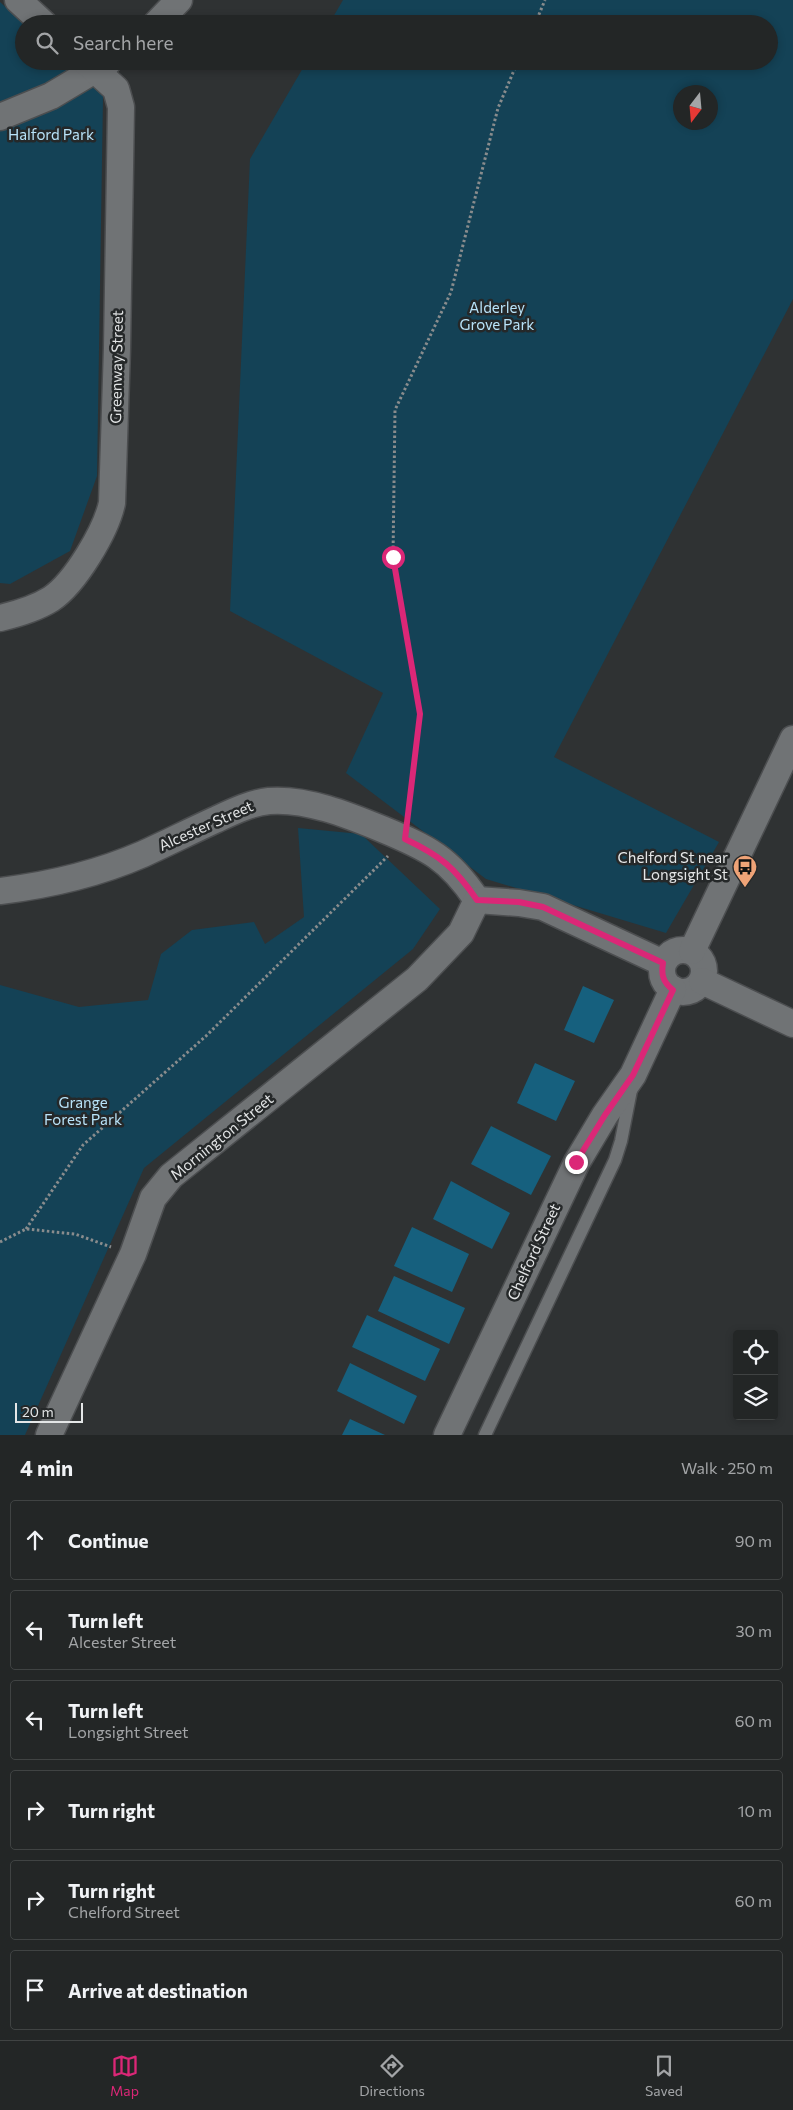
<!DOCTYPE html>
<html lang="en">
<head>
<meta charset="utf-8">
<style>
	body { margin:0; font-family:Commissioner,sans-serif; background:#2b2e2e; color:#f1f3f6 }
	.controls { position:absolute; right:15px; bottom:15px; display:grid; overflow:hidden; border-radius:5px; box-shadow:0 2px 8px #0003 }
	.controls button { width:45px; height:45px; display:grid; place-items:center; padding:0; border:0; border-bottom:1px solid #404343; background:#232626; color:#f1f3f6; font:25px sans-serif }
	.compass { position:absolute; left:673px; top:85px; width:45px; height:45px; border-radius:50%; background:#232626; box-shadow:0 2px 8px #0003; rotate:196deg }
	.scale { position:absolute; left:15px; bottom:12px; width:68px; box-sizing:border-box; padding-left:5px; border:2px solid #e4e6e7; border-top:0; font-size:14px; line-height:18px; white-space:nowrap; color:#e4e6e7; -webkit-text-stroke:4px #252829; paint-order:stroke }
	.stop { position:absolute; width:15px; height:15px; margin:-11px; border:4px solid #db2777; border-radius:50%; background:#fff }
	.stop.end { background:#db2777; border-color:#fff; box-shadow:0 1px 5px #0008 }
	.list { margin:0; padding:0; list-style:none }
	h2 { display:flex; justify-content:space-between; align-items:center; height:65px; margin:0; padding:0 20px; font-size:21px }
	h2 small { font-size:16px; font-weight:400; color:#a3a5a7 }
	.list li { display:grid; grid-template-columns:32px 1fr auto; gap:15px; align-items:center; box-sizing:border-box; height:80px; margin:0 10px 10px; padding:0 10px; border:1px solid #404343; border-radius:5px }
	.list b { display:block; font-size:19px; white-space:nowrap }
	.list p { margin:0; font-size:16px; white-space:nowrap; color:#a3a5a7 }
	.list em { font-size:16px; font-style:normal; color:#a3a5a7 }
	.icon { flex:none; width:28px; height:28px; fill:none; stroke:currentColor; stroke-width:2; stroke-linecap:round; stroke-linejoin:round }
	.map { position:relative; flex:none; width:793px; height:1435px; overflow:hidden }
	.search { position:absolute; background:#232626; box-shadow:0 2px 8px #0003; left:15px; right:15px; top:15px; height:55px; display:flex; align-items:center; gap:12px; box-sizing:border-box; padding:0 18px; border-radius:28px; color:#a3a5a7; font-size:19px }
	.sheet { height:605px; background:#232626 }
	nav { display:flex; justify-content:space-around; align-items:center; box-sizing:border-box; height:70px; border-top:1px solid #404343; background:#232626; font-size:14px; color:#a3a5a7 }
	nav a { display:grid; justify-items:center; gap:2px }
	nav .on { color:#db2777 }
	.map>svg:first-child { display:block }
	.green { fill:#144256; fill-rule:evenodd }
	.building { fill:#16607e }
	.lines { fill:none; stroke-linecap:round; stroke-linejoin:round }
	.lane-casing { stroke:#4c4e50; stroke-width:15 }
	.street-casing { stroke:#4c4e50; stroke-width:29 }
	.path { stroke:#898c8d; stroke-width:3; stroke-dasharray:2.5 2.5; stroke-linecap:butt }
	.lane { stroke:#707375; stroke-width:12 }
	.street { stroke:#707375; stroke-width:26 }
	.route { stroke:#db2777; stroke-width:6 }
	.labels { text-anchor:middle; stroke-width:5; stroke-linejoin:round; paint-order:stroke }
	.park-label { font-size:15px; fill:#b8e3f9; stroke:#252829 }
	.street-label { font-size:15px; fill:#e4e6e7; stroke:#252829 }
	.poi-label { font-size:15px; fill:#e4e6e7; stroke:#252829; text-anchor:end }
</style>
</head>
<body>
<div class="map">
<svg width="793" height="1435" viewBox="0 0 793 1435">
	<rect width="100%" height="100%" fill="#2f3233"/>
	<g class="green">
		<path d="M343,0H793V299L554,757L719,842L666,933L486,879L346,773L383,693L230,611L250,159L307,61H769V24H329ZM680,92H710V122H680Z"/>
		<path d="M0,2L24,24V61H65L103,96L97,476L70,551L10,584L0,583Z"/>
		<path d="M298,828L361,834L440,909L413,949L144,1168L25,1435H0V985L79,1007L148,1000L161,954L192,930L254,922L265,944L304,917Z"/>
	</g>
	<g class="building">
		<path d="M583,986L614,1000L594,1043L564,1030Z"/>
		<path d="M535,1063L575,1081L556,1121L517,1103Z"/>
		<path d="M491,1126L551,1156L531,1195L471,1164Z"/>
		<path d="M451,1181L510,1213L492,1249L433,1219Z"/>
		<path d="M412,1227L469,1254L452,1292L394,1266Z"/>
		<path d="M394,1276L465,1308L449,1344L378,1311Z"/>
		<path d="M367,1315L440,1349L425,1381L352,1347Z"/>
		<path d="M350,1363L417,1396L404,1424L337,1391Z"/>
		<path d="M350,1419L385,1435H342Z"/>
	</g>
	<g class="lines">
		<defs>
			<path id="lane" d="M485,1435L615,1160L621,1141L631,1090"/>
			<g id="street">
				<path d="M18,0L44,24"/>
				<path d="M156,24L179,0"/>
				<path d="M0,117L51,96L108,62"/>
				<path d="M0,618C17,614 35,609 51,599C75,583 106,531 112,503L117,348L121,107L116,89L85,61"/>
				<path d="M0,891C50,885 97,874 143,854C167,843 191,831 215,820C232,812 250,803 269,801C306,798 348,815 382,829C428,848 449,858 477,900"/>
				<path d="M477,900L519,903L543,907L663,963"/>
				<circle cx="683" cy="971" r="21"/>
				<path d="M692,951L793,739"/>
				<path d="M702,981L793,1024"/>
				<path d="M49,1435L133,1254L153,1198L171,1176L417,979L461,933L477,900"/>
				<path d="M447,1435L577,1162L605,1115L633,1075L673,989"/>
			</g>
		</defs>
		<use href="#lane" class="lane-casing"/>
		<use href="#street" class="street-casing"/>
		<g class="path">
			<path d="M535,24L545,0"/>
			<path d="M408,815L420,714L393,557L395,410L451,292L498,108L518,61"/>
			<path d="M26,1229L83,1145L206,1036L388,856"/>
			<path d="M0,1242L26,1229L75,1234L111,1247"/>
		</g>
		<use href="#lane" class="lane"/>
		<use href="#street" class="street"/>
	</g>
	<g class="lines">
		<path class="route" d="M393,557L420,714L405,839C441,856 455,868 477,900L519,902L543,907L663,963C661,975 663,982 673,990L633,1075L605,1115L576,1162"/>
	</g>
	<defs>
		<symbol id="bus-pin" viewBox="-11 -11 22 30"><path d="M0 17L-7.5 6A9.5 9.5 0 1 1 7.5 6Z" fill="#efa377" stroke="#252829"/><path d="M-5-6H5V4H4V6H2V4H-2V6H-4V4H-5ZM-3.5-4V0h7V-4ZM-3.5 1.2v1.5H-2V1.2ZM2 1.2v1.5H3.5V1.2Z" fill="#111"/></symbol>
	</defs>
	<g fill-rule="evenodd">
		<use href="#bus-pin" x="731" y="853" width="28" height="38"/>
	</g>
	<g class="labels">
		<g class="park-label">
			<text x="51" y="140">Halford Park</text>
			<text x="497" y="313">Alderley<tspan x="497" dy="17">Grove Park</tspan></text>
			<text x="83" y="1108">Grange<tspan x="83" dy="17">Forest Park</tspan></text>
		</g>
		<g class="street-label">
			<text transform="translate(117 367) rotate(-89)" y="5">Greenway Street</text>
			<text transform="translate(206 826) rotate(-24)" y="5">Alcester Street</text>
			<text transform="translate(222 1137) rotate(-39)" y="5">Mornington Street</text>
			<text transform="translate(534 1252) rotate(-65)" y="5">Chelford Street</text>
		</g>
		<g class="poi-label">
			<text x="728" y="863">Chelford St near<tspan x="728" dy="17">Longsight St</tspan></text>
		</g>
	</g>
</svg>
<div class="controls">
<button><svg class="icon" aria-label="locate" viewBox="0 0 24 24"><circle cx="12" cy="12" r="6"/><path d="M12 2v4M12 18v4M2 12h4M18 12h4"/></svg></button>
<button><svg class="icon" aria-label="layers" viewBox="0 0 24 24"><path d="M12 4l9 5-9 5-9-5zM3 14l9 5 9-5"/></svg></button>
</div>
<svg class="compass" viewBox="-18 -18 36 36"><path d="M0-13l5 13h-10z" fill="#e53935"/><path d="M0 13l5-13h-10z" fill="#a3a5a7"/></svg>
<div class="scale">20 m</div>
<div class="stop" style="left:393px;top:557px"></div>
<div class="stop end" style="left:576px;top:1162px"></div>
<div class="search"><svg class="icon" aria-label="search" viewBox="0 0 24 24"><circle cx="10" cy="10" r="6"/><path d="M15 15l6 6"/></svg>Search here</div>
</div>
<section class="sheet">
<h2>4 min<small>Walk · 250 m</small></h2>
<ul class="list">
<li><svg class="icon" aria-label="ahead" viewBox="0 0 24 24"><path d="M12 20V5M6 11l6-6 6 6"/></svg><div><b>Continue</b></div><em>90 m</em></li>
<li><svg class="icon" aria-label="left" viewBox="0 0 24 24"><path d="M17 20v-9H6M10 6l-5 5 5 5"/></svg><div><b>Turn left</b><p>Alcester Street</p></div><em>30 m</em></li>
<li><svg class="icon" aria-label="left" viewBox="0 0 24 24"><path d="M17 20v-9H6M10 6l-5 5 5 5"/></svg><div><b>Turn left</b><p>Longsight Street</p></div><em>60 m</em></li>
<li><svg class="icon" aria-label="right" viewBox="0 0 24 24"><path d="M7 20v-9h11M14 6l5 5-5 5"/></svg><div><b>Turn right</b></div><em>10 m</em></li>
<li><svg class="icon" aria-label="right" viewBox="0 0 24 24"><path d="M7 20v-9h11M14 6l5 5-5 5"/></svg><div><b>Turn right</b><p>Chelford Street</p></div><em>60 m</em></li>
<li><svg class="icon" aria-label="arrive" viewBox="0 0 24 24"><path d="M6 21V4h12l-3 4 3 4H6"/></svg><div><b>Arrive at destination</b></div></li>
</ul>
</section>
<nav>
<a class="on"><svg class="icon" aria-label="map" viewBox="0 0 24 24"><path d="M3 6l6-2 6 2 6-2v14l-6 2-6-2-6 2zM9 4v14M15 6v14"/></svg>Map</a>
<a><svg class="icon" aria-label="directions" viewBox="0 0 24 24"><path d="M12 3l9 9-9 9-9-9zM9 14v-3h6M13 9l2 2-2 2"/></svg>Directions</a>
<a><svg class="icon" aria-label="saved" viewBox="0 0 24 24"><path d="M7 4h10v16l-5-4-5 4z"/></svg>Saved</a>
</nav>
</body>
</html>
